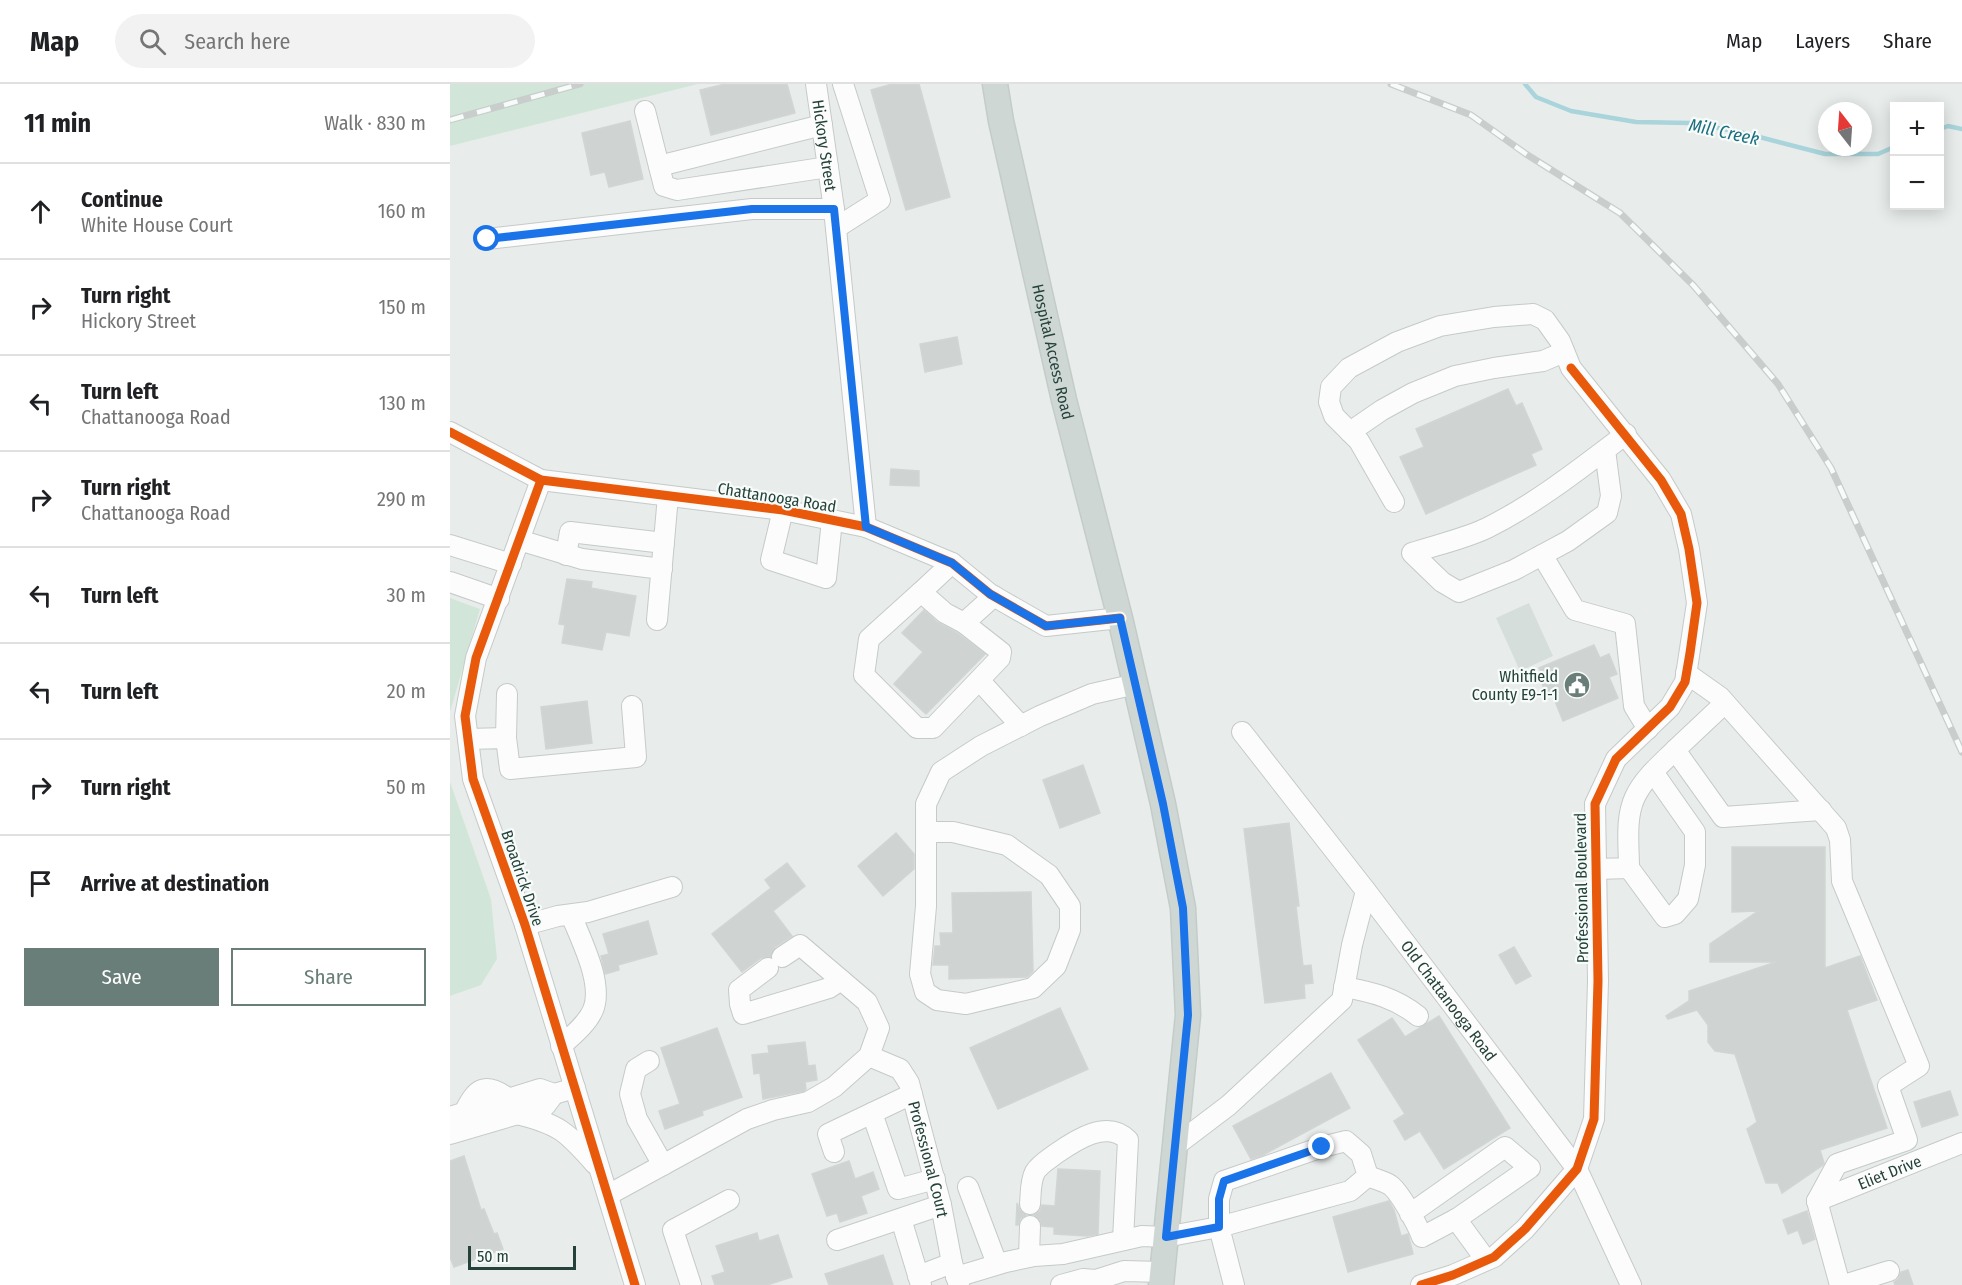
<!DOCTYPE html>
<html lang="en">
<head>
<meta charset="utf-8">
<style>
	body { margin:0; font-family:"Fira Sans Condensed",sans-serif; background:#f2f2f2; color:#202124 }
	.controls { position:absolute; right:18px; top:18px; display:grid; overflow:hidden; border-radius:0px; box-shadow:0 3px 15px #0003 }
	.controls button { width:54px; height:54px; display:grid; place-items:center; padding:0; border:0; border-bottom:2px solid #e0e0e0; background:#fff; color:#202124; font:30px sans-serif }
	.compass { position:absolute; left:1368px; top:18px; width:54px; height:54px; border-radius:50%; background:#fff; box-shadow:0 3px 15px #0003; rotate:343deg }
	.scale { position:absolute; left:18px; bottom:15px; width:108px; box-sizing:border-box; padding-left:6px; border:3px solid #24423a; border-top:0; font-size:16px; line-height:21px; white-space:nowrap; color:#24423a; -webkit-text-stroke:4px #f7fbf9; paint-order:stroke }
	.stop { position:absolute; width:18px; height:18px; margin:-14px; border:4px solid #1a73e8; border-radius:50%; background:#fff }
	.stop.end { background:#1a73e8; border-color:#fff; box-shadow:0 2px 6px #0008 }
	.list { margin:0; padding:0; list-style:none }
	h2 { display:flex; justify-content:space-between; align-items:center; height:78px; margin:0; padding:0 24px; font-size:26px }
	h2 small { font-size:20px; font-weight:400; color:#757577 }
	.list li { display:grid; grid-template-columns:39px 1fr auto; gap:18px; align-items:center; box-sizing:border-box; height:96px; padding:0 24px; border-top:2px solid #e0e0e0 }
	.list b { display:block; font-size:22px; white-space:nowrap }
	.list p { margin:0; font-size:20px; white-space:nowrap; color:#757577 }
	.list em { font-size:20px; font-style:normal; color:#757577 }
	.actions { display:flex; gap:12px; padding:18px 24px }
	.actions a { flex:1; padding:14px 0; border:2px solid #697e78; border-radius:0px; text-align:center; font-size:21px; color:#697e78 }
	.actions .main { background:#697e78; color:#fff }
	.icon { flex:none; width:33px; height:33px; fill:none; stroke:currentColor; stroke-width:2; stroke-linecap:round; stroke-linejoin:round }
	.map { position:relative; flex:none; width:1512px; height:1201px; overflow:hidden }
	header { display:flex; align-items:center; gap:36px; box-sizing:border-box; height:84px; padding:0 30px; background:#fff; border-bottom:2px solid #e0e0e0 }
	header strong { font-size:28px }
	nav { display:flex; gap:33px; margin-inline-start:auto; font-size:21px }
	.search { width:420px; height:54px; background:#f2f2f2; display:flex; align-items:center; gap:15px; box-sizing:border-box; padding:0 21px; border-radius:33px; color:#757577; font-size:22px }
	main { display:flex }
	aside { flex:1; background:#fff }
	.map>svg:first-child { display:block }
	.built { fill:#d6dedb }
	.green { fill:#d1e6d8 }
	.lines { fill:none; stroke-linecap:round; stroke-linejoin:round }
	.stream { stroke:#a9d4db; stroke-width:4.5 }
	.building { fill:#cfd4d2; stroke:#d1d6d4; stroke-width:1.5 }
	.minor-casing { stroke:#c5cac8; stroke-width:22 }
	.major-casing { stroke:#c3ccc9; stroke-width:27 }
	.minor { stroke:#fcfcfc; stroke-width:20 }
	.major { stroke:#cfd7d5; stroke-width:24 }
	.rail-casing { stroke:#c9cdcc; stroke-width:7 }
	.rail { stroke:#f7fbf9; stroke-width:4.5; stroke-dasharray:14; stroke-linecap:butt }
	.cycleway-casing { stroke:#f7fbf9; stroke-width:13 }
	.cycleway { stroke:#e8590c; stroke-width:9 }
	.route { stroke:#1a73e8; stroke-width:8 }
	.labels { text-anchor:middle; stroke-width:4.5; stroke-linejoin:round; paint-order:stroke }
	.street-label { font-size:16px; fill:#24423a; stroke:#f7fbf9 }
	.poi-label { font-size:16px; fill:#24423a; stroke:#f7fbf9; text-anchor:end }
	.water-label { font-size:18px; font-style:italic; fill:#1c6f80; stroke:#f7fbf9 }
</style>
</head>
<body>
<header>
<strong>Map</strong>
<div class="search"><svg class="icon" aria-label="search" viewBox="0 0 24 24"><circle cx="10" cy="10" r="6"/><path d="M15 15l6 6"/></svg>Search here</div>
<nav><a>Map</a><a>Layers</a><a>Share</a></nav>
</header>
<main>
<aside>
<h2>11 min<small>Walk · 830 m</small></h2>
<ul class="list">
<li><svg class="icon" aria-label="ahead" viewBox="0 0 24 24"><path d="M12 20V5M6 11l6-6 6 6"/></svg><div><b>Continue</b><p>White House Court</p></div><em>160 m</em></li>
<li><svg class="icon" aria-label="right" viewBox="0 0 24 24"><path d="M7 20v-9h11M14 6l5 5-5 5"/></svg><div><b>Turn right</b><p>Hickory Street</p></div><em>150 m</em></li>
<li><svg class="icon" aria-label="left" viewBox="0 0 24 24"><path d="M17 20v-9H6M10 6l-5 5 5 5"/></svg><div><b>Turn left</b><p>Chattanooga Road</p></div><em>130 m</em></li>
<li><svg class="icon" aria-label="right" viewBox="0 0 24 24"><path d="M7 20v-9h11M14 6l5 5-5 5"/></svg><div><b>Turn right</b><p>Chattanooga Road</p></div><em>290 m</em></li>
<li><svg class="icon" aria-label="left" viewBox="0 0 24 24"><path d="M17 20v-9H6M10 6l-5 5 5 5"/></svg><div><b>Turn left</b></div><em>30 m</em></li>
<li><svg class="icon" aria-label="left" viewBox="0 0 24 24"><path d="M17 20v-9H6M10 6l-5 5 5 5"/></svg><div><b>Turn left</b></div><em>20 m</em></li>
<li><svg class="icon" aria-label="right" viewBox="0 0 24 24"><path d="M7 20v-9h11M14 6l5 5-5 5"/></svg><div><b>Turn right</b></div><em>50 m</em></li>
<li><svg class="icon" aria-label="arrive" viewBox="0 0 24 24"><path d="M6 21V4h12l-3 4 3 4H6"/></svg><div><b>Arrive at destination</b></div></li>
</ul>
<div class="actions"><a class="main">Save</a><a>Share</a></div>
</aside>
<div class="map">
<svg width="1512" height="1201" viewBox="0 0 1512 1201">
	<rect width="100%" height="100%" fill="#e8edeb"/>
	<path class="built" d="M1079,519L1103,572L1070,587L1046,534Z"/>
	<g class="green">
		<path d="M0,0H248L0,62Z"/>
		<path d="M0,514L30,525L0,628Z"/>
		<path d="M0,698L41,815L47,875L31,901L0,912Z"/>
	</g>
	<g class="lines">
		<g class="stream">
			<path d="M1075,0L1086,13L1121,27L1186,38L1240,39L1290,48L1375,70H1428L1444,63"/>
			<path d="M1490,45L1498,42L1512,45"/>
		</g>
	</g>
	<g class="building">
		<path d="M275,0H337L345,29L261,51L250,6Z"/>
		<path d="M442,0H469L500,113L456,126L421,6Z"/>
		<path d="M180,37L193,95L159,103L155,88L141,91L132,49Z"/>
		<path d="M507,253L512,280L475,288L470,260Z"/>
		<path d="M1058,305L1066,322L1072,319L1092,365L1081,370L1086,381L976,430L950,373L974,363L966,345Z"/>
		<path d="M441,385L469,387V402L440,401Z"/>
		<path d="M117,495L142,498L141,504L186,512L179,552L156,548L152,566L112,559L115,541L109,540Z"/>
		<path d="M474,526L487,538L507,549L535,570L476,630L444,600L473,568L452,549Z"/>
		<path d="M1144,561L1150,574L1159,570L1167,590L1159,593L1168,614L1113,637L1101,607L1096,609L1090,595L1093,593L1089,584Z"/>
		<path d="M137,617L142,659L96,665L91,623Z"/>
		<path d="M633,681L650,729L610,744L593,696Z"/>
		<path d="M839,739L849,822H846L853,882L861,881L863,899L854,900L855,914L815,919L794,745Z"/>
		<path d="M446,749L464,770V785L433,812L408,782Z"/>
		<path d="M1282,763H1375V884L1410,872L1427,916L1397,926L1437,1044L1370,1066L1374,1079L1373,1081L1332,1109L1328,1099H1316L1297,1045L1307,1038L1285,970L1265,967L1258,958V941L1247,926L1218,935L1216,932L1239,917V907L1326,878H1260V860L1308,827L1282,828Z"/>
		<path d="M337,779L355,802L323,827L342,852L325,863L320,873L311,874L292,888L262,850L321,804L315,796Z"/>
		<path d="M581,808L583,887L577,893L499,895V881H483L485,862H491L490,849H503L502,809Z"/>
		<path d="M198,837L207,870L168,881L169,886L155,890L151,872L159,870L153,850Z"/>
		<path d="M1064,863L1081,892L1066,900L1049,871Z"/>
		<path d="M610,924L638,985L548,1025L520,964Z"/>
		<path d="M989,932L1060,1044L994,1085L970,1047L955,1056L944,1037L955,1030L908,956L942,934L955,953Z"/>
		<path d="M267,944L292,1013L252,1027L253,1031L215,1045L209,1027L230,1020L211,964Z"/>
		<path d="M355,958L358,982L365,981L367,996L355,998L356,1005L354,1007L313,1015L310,989L304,990L302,971L319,969L318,962Z"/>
		<path d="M881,989L900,1024L813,1071L801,1075L783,1042Z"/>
		<path d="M1500,1007L1508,1031L1472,1043L1464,1018Z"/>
		<path d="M14,1072L31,1126L34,1125L44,1150L47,1149L53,1165L4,1183L0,1173V1077Z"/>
		<path d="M399,1077L405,1095L423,1088L429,1105L411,1112L417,1129L390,1138L387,1129L377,1132L362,1090Z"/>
		<path d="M608,1085L650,1087L648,1150L637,1152L604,1150V1143L592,1142L590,1136L584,1131L590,1127L592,1121L605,1122Z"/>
		<path d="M939,1117L944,1126L951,1152L958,1150L963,1170L898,1188L883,1133Z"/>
		<path d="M567,1119L570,1126L576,1131L570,1135L568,1141H566Z"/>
		<path d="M1357,1127L1365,1155L1353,1160L1348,1146L1338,1150L1333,1136Z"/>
		<path d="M307,1149L309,1157L328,1151L342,1193L317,1201H265L262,1192L275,1188L266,1162Z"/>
		<path d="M433,1171L443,1201H379L375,1190Z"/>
		<path d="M1458,1186L1463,1201H1445L1444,1198L1448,1195L1451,1188Z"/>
	</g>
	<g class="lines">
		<defs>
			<g id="minor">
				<path id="s1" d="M366,0L384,125L416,443"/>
				<path d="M195,27L214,102L227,106L378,83"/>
				<path d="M209,82L372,41"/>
				<path d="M386,144L430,116L393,0"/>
				<path d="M37,155L302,125H384"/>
				<path d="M0,348L91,396L333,426L416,443L502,479L540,510L596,542L670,534"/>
				<path d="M900,348L932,326L963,309L1005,292L1044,284L1093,277L1114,268"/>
				<path d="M1155,366L1161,412L1157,429L1118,457L1064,486L1009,508L992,498L962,469C986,461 1014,455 1037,444C1087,419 1131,384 1176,350"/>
				<path d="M91,396L26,574L15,632L23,695L75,841L185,1201"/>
				<path d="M944,418L909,357L884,332L879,318L881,303L899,284L947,258L990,242L1044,233L1083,230L1095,236L1110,257L1121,284L1211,396L1231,430L1239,465L1247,519L1235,598L1220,623L1166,675L1145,720L1148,897L1144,1035L1127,1085L1075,1145L1044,1173L1003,1191L971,1201"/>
				<path d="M333,426L321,476L376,494L382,436"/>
				<path d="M69,456L132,475L212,485"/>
				<path d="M0,461L61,480"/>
				<path d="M116,471L120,448L214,459"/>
				<path d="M1092,471L1125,526L1175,540L1184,622L1198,645"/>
				<path d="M0,498L49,515"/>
				<path d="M471,508L502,479"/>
				<path d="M207,536L218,412"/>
				<path d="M514,539L544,512"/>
				<path d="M1236,589L1270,613L1386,744L1390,756L1392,797L1469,982L1438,1002L1457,1056L1387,1080L1367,1117"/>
				<path d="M529,596L483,644H467L414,591L419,555L471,508L495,529L514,539L551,568L550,574L529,596L571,642"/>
				<path d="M1275,619L1225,666L1273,733L1371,726"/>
				<path id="s2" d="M792,648L916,807L1127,1085L1181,1201"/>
				<path d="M56,654L57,610"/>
				<path d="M18,655L56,654L60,685L186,673L182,622"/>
				<path d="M477,748H503L557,761L599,791L620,822V846L606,882L583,904L516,920L487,916L475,908L470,890L476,822V720L491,688L531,662L590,632L642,610L686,600"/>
				<path d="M1179,784L1215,833L1225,830L1238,815L1245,781V748L1203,688"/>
				<path d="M1147,785L1179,784C1179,762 1175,734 1185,713C1194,694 1211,680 1225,666"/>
				<path d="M75,841L108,832L138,828L222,803"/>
				<path d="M318,884L289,906L290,920L293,930L379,904L391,896"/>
				<path d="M894,903C922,908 946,914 968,932"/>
				<path d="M111,962C122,952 137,940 143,926C154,900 131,856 121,831"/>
				<path id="s3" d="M419,972L450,985L459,999L491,1121L502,1179L509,1201"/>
				<path d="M199,977L186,985L180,1010L187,1035L213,1081"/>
				<path d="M14,1029C26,1004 35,997 59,1015"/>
				<path d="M422,1029L448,1105L485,1095"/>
				<path d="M67,1030C109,1040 117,1048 145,1080"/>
				<path d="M0,1033L90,1005L104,1010L125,1004"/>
				<path d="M0,1050L95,1022L104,1010"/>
				<path d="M725,1062L779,1021L892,916L902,861L916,807"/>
				<path d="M384,1068L378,1050L462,1010"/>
				<path d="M918,1092C925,1095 934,1097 940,1101C950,1108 968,1142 972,1153L1008,1134L1080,1084L1055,1063L960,1130"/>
				<path d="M518,1103L547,1180"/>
				<path d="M158,1111L297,1035L323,1026L358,1018L384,1003L419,972L429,944L417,918L350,861L332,873"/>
				<path id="s4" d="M1367,1117L1512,1059"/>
				<path d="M1367,1117L1390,1201"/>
				<path d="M580,1120C581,1109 580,1098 585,1088C590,1080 599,1075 607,1069C626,1056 657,1035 678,1056L673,1156"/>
				<path d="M451,1135L471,1201"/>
				<path d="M1006,1135L1036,1176"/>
				<path d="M387,1156L491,1121"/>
				<path d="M579,1173L580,1142"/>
				<path d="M468,1192L502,1179"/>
				<path d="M506,1193L556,1178L584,1172L613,1170L692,1152L715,1153L769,1143L900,1107L918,1092L911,1070L896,1057L872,1063L774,1097L769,1115V1143L784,1201"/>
				<path d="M241,1201L223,1146L279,1116"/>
				<path d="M611,1201L633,1195L646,1196"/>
				<path d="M647,1201L646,1196L674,1187L712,1188"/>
				<path d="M1394,1201L1439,1187"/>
			</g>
			<g id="major">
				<path id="s5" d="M545,0L551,37L614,316L670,534L713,720L733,824L738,931L711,1201"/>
			</g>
		</defs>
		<use href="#minor" class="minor-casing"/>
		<use href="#major" class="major-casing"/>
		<use href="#minor" class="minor"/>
		<use href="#major" class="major"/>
		<defs>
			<g id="rail">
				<path d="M941,0L1021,31L1076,70L1170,129L1243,201L1328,300L1381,384L1512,668"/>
				<path d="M0,36L130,0"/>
			</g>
		</defs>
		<use href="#rail" class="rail-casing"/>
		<use href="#rail" class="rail"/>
		<defs>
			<g id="cycleway">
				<path d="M0,348L91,396L333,426L416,443L502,479L540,510L596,542L670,534"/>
				<path d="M91,396L26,574L15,632L23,695L75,841L185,1201"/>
				<path d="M971,1201L1003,1191L1044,1173L1075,1145L1127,1085L1144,1035L1148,897L1145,720L1166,675L1220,623L1235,598L1240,569L1247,519L1239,465L1231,430L1211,396L1121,284"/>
			</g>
		</defs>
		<use href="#cycleway" class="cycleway-casing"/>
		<use href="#cycleway" class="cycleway"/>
	</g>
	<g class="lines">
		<path class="route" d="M37,155L302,125H384L416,443L502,479L540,510L596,542L670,534L713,720L733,824L738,931L716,1153L769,1143V1115L774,1097L872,1063"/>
	</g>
	<defs>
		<symbol id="civic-disc" viewBox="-11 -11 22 22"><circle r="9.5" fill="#697e78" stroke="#f7fbf9"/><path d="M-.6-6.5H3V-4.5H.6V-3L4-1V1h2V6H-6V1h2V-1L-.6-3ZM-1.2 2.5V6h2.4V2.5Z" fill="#fff"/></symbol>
	</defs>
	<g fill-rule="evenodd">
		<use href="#civic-disc" x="1112" y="586" width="30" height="30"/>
	</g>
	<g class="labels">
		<g class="street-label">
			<text dy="6" stroke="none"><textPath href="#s1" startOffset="62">Hickory Street</textPath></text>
			<text dy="6" stroke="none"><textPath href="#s5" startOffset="274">Hospital Access Road</textPath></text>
			<text transform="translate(327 413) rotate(9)" y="6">Chattanooga Road</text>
			<text transform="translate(73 794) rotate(71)" y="6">Broadrick Drive</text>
			<text transform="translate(1131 804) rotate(-91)" y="6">Professional Boulevard</text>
			<text dy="6" stroke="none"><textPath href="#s2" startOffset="339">Old Chattanooga Road</textPath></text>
			<text dy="6" stroke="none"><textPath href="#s3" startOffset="129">Professional Court</textPath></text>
			<text dy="6" stroke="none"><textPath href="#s4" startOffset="78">Eliet Drive</textPath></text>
		</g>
		<g class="poi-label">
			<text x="1108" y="598">Whitfield<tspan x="1108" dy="18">County E9-1-1</tspan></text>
		</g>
		<g class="water-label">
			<text transform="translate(1274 48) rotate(12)" y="6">Mill Creek</text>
		</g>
	</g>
</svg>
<div class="controls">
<button>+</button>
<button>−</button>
</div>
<svg class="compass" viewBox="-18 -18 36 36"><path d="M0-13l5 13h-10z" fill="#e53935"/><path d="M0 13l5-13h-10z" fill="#757577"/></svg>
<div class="scale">50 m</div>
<div class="stop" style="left:37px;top:155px"></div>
<div class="stop end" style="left:872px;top:1063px"></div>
</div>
</main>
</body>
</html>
